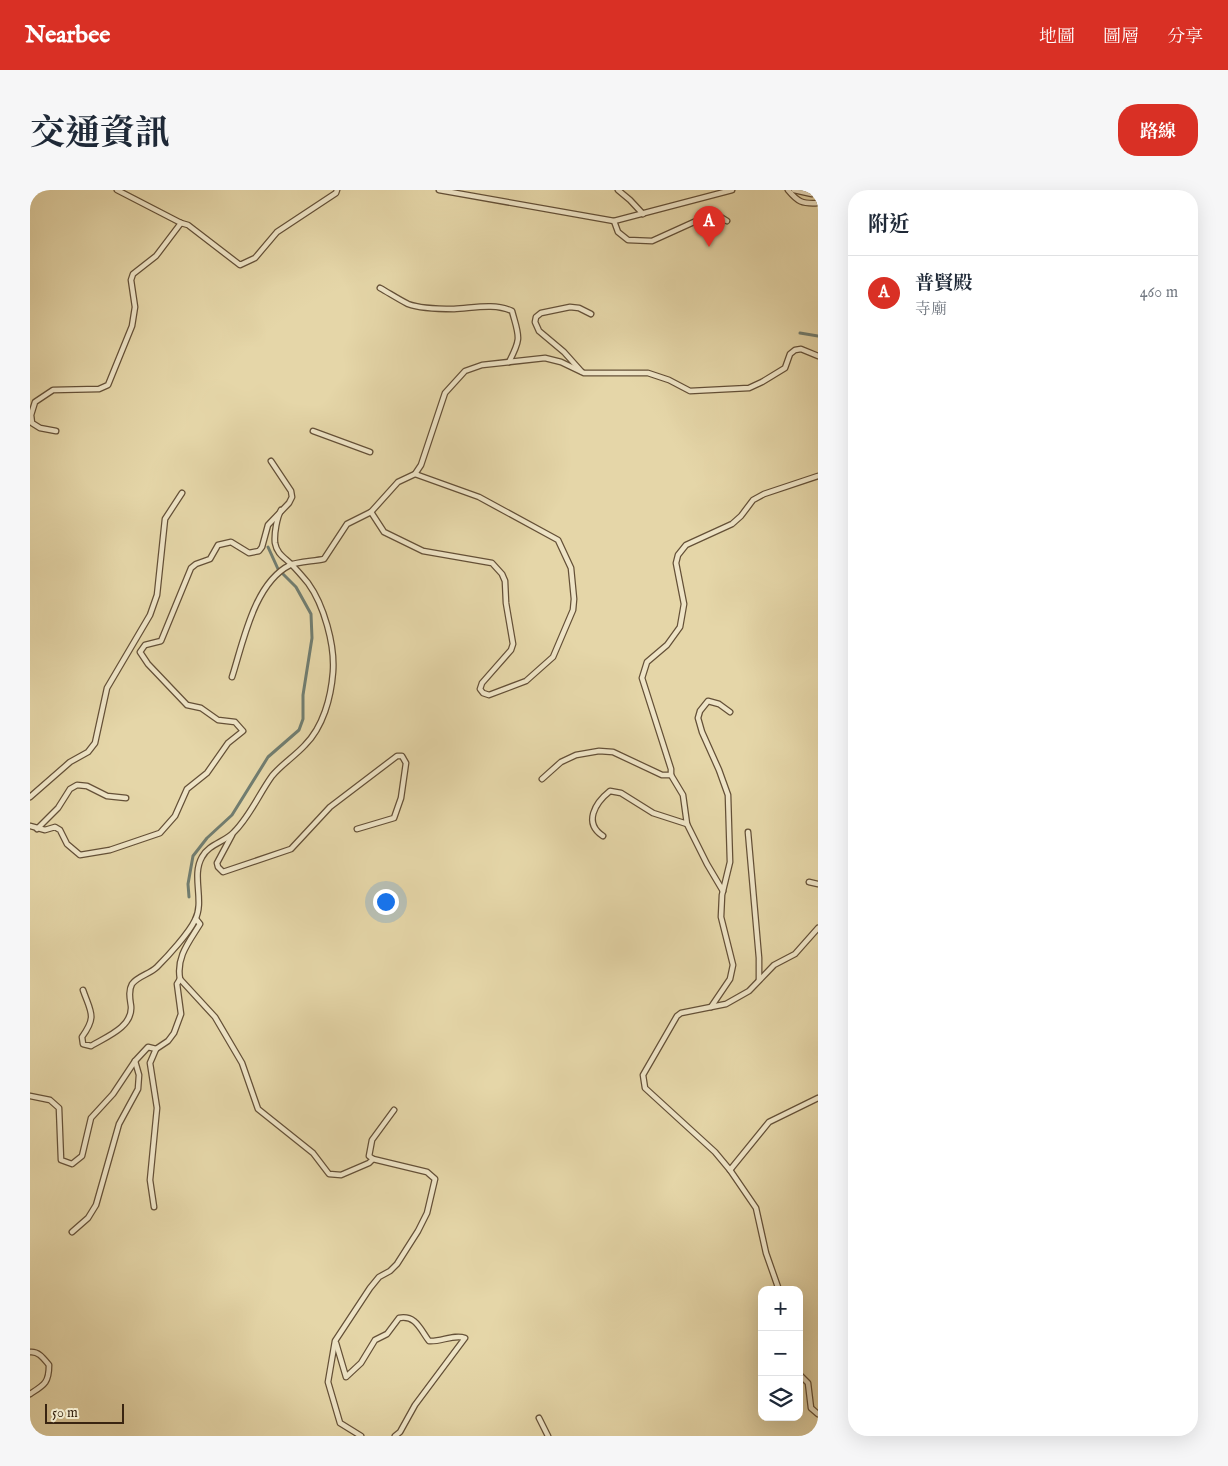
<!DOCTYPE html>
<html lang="zh-TW">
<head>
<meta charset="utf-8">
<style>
	body { margin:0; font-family:"IM FELL English","Noto Serif TC",serif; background:#f6f6f7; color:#1f2937 }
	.controls { position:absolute; right:15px; bottom:15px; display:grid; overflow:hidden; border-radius:10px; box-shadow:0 5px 20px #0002 }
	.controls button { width:45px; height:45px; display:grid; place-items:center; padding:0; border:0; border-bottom:1px solid #e0e1e3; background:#fff; color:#1f2937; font:25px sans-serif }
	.scale { position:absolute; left:15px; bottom:12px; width:79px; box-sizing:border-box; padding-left:5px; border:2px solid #392411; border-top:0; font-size:14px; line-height:18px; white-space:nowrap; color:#392411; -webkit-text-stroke:4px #eee4c6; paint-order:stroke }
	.you { position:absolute; left:355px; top:711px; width:18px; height:18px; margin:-12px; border:4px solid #fff; border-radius:50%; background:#1a73e8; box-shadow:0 0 0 8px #1a73e833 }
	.badge { display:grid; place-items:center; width:32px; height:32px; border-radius:50%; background:#d93025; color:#fff; font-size:16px; font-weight:700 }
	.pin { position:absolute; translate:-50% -41px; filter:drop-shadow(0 1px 2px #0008) }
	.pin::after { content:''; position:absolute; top:26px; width:18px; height:15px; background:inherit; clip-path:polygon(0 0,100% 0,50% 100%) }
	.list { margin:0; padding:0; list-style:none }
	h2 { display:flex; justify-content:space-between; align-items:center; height:65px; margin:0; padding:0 20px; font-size:21px }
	h2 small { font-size:16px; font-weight:400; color:#747a83 }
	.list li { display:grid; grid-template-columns:32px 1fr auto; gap:15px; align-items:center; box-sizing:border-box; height:75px; padding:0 20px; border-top:1px solid #e0e1e3 }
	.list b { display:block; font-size:19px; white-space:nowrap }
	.list p { margin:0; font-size:16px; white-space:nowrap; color:#747a83 }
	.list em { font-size:16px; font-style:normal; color:#747a83 }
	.icon { flex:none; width:28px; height:28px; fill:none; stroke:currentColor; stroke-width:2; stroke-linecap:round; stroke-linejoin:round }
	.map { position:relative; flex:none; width:788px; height:1246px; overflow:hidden; border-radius:20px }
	header { display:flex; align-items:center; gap:30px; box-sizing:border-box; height:70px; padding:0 25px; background:#d93025; color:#fff }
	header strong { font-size:24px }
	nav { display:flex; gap:28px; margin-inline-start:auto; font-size:18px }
	.intro { display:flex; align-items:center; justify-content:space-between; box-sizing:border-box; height:120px; padding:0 30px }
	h1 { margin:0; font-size:35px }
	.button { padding:12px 22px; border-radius:20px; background:#d93025; color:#fff; font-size:18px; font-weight:700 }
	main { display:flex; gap:30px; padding:0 30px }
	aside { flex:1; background:#fff; border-radius:20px; box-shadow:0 5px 20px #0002 }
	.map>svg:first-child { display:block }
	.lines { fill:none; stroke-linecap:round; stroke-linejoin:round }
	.stream { stroke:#717d70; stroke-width:3 }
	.lane-casing { stroke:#645037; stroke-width:7 }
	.lane { stroke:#eee4c6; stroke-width:4.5 }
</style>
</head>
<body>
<header>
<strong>Nearbee</strong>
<nav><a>地圖</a><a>圖層</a><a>分享</a></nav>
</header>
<div class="intro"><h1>交通資訊</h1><a class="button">路線</a></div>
<main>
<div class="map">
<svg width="788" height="1246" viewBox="0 0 788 1246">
	<rect width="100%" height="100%" fill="#e5d6a8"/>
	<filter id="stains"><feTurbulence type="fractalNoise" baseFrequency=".004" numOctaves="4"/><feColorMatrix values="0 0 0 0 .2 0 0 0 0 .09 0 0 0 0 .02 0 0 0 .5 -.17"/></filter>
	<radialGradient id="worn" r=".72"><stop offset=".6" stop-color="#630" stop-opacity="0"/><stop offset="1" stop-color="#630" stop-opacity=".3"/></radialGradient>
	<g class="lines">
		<g class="stream">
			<path d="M770,143L788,146"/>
			<path d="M159,707L158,694L163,666L177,648L202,625L238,567L269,540L273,529V505L282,448L281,424L266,397L248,379L238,357"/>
		</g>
		<defs>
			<g id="lane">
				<path d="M87,0L151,33L158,35L210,75L225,68L247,42L306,3L307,0"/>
				<path d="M409,0L584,31L702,0"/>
				<path d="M588,0L600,10L613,24"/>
				<path d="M758,0C768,12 772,14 788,13"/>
				<path d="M764,0L782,4L788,2"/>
				<path d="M584,31L588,42L598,50L622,51L675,27L689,26L697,31"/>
				<path d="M350,98C359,103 368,109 378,114C391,119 411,119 424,119C444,118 464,113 482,121C489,147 492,147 479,172"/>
				<path d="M551,181L534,162L509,141L505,132L506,127L511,123L540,117L549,118L561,124"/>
				<path d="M26,241L10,238L2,233L1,225L5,212L23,200L69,199L78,195L102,136L105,117L101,90L103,84L126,66L151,33"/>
				<path d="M283,241L340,262"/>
				<path d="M341,322L354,342L393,361L462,373L472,384L475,391L476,413L483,454L481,460L452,493L450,499L453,503L459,505L496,491L523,467L543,420L544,409L541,378L528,350L449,307L385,284"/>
				<path d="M202,487C213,453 224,393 260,375C267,372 285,371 294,369L317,334L341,322L368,292L385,284L391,275L415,203L435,181L452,175L515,168L531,172L554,183H618L639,190L660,201L719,198L732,192L755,178L760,164L765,160L771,159L788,166"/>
				<path d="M512,589L531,572L546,565L569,561L583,562L632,585H641V579L612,488L617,472L637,455L650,437L654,414L646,373L648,365L656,355L702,334L711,326L723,310L734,304L788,286"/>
				<path d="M0,607L40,572L58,562L65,553L77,498L120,425L127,405L135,329L152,303"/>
				<path d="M657,634L677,674L693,701"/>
				<path d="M0,636L15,640L25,637L30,640L37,654L50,665L80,660L130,643L145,626L157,599L177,583L198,553L213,541L205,532L188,530L171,518L157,515L118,474L110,462L115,455L131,451L161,378L166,374L180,369L188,355L201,352L219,363L229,361L232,357L238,335L259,313L262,307L261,301L241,271"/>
				<path d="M7,639L28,618L40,599L47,595L57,596L77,606L96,608"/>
				<path d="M718,642L729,768V790"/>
				<path d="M202,645L187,673L188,677L193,682L261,659L300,617L367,566H372L376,573L371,608L364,628L327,639"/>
				<path d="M573,646C553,633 565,613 580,601L591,603L623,623L657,634L653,605L641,585"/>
				<path d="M779,692L788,694"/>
				<path d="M150,789L185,827L212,873L228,919L283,963L299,984L311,985L339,973L343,969L339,966L342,950L364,920"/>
				<path d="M53,800C61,823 67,826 52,847L53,854L61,856C76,847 103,837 101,816C100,809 98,801 102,794C108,786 120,784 127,777C138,766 159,743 165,730C175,711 161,686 172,667C179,654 195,652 204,642C220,626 229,604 242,586C252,574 265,566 275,555C293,537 301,508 303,482C305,455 294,415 278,393C273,387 268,381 263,376C256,368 247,365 245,353C244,343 247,328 251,320"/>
				<path d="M681,817L700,789L703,775L691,727L692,705L700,672L698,605L689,580L672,542L668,528L670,521L678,511L689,514L700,522"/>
				<path d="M0,906L20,910L29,918L31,970L42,974L52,966L61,928L83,904L105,871L118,857L126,859L138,851L144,843L151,824L147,794L150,789C146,767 159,752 170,734L166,729"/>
				<path d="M700,980L739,932L788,908"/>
				<path d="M124,1017L120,990L127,918L120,873L126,859"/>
				<path d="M42,1042L58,1028L66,1015L89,934L108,899L109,885L105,871"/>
				<path d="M749,1100L736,1063L726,1018L700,980L685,962L615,898L613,885L647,826L651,823L696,814L719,801L744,775L765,764L788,738"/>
				<path d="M306,1153L316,1187L331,1173L345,1150L357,1144L369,1128C386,1125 390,1139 399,1151C411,1152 424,1144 435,1148L385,1215L370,1242L365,1246"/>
				<path d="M0,1162C9,1161 14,1169 19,1175C19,1193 14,1195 0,1204"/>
				<path d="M769,1184L778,1193L781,1218L788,1224"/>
				<path d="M509,1228L518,1246"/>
				<path d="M331,1246L310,1233L298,1192L305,1151L340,1098L349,1087L360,1081L367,1074L388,1041L397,1023L405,989L397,982L343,969"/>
			</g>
		</defs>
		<use href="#lane" class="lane-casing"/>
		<use href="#lane" class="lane"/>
	</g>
	<rect width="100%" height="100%" filter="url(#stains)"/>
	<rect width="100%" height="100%" fill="url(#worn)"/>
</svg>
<div class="controls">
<button>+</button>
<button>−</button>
<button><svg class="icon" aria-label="layers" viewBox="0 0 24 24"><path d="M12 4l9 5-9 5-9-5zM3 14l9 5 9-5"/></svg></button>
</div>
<div class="scale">50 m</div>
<div class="you"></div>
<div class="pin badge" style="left:679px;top:57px">A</div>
</div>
<aside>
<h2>附近<small></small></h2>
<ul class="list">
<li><span class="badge">A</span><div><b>普賢殿</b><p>寺廟</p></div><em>460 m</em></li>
</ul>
</aside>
</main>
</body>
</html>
